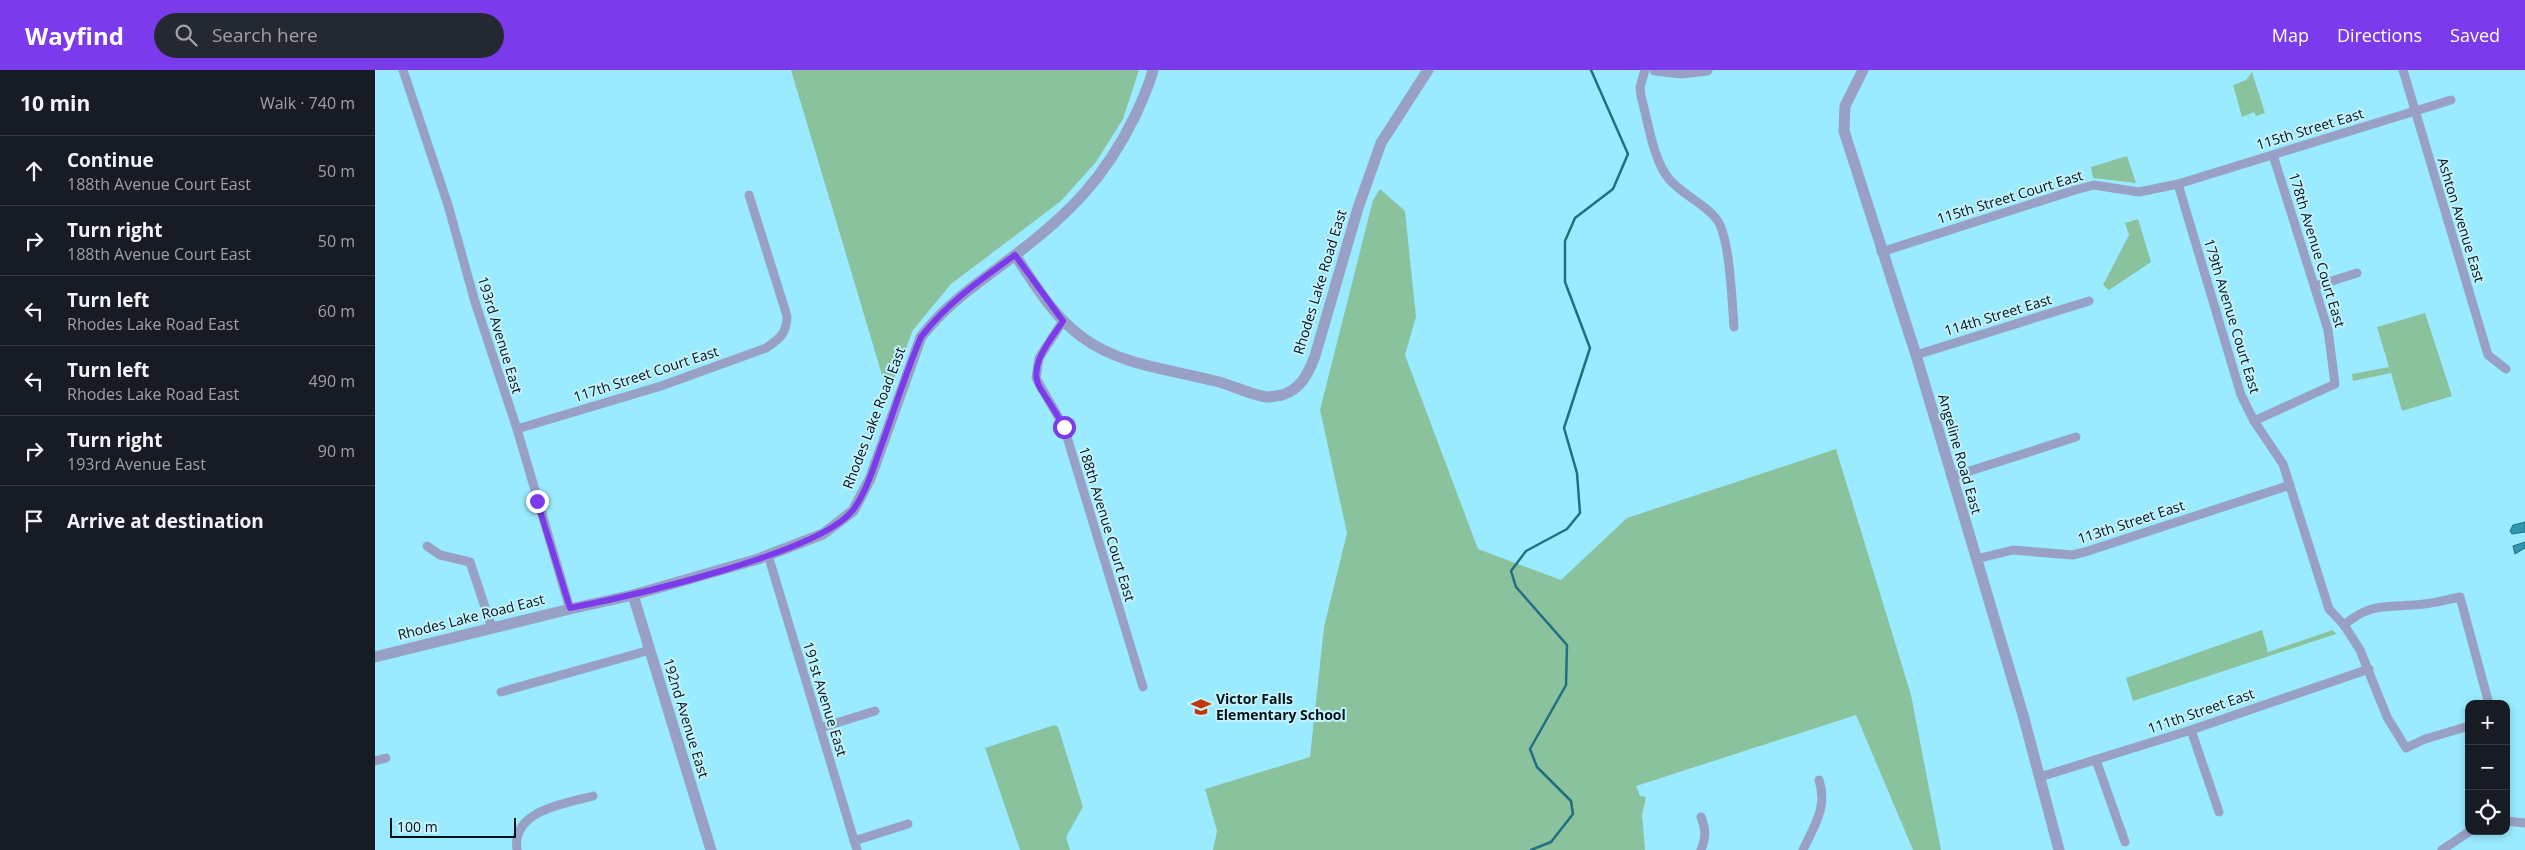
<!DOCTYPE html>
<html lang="en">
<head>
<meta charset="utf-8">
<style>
	body { margin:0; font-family:"Open Sans",sans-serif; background:#242831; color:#f1f3f6 }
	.controls { position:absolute; right:15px; bottom:15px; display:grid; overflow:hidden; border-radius:10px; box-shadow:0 2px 8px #0003 }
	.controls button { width:45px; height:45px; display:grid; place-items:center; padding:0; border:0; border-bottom:1px solid #363941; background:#171b24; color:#f1f3f6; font:25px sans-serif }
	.scale { position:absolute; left:15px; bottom:12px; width:126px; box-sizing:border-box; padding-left:5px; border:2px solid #001218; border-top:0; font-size:14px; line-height:18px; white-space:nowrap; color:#001218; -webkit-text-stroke:4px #c4f2fe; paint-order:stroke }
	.stop { position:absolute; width:15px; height:15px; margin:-11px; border:4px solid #7c3aed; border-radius:50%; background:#fff }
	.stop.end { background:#7c3aed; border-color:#fff; box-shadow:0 1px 5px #0008 }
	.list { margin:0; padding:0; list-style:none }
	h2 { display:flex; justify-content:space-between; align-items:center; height:65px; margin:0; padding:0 20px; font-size:21px }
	h2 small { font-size:16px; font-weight:400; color:#9ea1a6 }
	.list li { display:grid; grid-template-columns:32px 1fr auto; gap:15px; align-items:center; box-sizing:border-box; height:70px; padding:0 20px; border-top:1px solid #363941 }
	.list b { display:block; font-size:19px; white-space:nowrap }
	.list p { margin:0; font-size:16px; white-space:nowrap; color:#9ea1a6 }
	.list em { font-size:16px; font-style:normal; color:#9ea1a6 }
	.icon { flex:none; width:28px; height:28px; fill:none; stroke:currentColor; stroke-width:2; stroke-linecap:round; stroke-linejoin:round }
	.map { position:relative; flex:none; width:2150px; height:780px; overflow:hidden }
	header { display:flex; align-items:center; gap:30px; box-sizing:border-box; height:70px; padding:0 25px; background:#7c3aed; color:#fff }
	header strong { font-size:24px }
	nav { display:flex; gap:28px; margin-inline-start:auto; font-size:18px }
	.search { width:350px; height:45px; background:#242831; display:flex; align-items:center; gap:12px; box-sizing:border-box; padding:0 18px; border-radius:28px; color:#9ea1a6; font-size:19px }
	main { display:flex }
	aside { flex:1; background:#171b24 }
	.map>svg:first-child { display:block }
	.green { fill:#8ac29d }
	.water { fill:#2d98af; stroke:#207082 }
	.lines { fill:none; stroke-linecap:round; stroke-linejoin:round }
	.stream { stroke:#207082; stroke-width:2.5 }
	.minor { stroke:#98a0c5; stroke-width:9 }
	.tertiary { stroke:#98a0c5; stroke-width:11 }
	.route { stroke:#7c3aed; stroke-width:6 }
	.labels { text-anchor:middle; stroke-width:4; stroke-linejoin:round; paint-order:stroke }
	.street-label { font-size:14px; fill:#001218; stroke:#c4f2fe }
	.poi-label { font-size:14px; font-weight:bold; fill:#001218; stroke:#c4f2fe; text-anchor:start }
</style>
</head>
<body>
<header>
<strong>Wayfind</strong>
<div class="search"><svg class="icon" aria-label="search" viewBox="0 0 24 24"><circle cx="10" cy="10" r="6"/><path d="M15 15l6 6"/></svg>Search here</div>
<nav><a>Map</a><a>Directions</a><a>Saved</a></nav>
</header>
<main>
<aside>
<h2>10 min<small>Walk · 740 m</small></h2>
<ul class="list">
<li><svg class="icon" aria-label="ahead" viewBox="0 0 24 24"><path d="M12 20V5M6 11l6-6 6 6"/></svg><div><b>Continue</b><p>188th Avenue Court East</p></div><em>50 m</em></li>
<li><svg class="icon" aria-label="right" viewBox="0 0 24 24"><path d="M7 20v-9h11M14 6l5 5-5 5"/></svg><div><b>Turn right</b><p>188th Avenue Court East</p></div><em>50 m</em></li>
<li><svg class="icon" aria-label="left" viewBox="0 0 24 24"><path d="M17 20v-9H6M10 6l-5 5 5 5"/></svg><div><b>Turn left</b><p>Rhodes Lake Road East</p></div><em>60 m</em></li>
<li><svg class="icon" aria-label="left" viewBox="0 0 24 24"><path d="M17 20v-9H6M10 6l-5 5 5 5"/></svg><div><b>Turn left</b><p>Rhodes Lake Road East</p></div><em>490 m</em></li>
<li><svg class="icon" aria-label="right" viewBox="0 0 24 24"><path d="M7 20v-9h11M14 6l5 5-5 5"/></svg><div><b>Turn right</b><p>193rd Avenue East</p></div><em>90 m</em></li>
<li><svg class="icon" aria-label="arrive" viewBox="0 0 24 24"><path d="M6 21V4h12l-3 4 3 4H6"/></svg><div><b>Arrive at destination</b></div></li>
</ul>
</aside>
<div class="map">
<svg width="2150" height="780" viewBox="0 0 2150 780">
	<rect width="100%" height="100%" fill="#9aebff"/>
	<g class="green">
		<path d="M416,0H764L748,49L721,92L686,131L576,214L538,260L513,325Z"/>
		<path d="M1877,2L1890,43L1881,46L1879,42L1867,47L1858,15L1871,10Z"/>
		<path d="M1752,86L1761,113L1718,108L1716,97Z"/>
		<path d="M1005,119L1030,141L1041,247L1030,285L1103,479L1186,510L1252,448L1461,379L1536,625L1566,780H1538L1481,645L1261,716L1265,726L1271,727L1267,745L1270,780H838L842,761L830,719L935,687L949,557L972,463L945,340L998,130Z"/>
		<path d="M1763,149L1776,192L1734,220L1728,215L1754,165L1750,153Z"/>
		<path d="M2050,243L2077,326L2027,341L2016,303L1978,311L1977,304L2014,297L2002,257Z"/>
		<path d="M1887,560L1893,582L1958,560L1961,564L1758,631L1751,608Z"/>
		<path d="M679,655L683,657L708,737L691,767L695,780H645L610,678Z"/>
	</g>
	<g class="water">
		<path d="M2150,452V462L2137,464L2135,461L2138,455Z"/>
		<path d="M2150,472V478L2140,484L2138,476Z"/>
	</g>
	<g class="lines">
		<path class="stream" d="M1156,780L1176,772L1198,744L1196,731L1162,697L1155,679L1191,615L1192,575L1141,517L1136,501L1151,481L1192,459L1205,443L1202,403L1189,358L1215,278L1190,212V171L1200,148L1238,119L1253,84L1216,0"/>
		<g class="minor">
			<path d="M28,0L73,135L100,232L142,359L195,539"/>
			<path d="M1270,0L1265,17L1266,26C1273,51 1278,90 1294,109C1307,125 1337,137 1345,155C1355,177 1357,231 1359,257"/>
			<path d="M2028,0L2113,285L2131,299"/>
			<path d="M1803,114L1866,325L1879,351L1908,394L1954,539L1969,555L1985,580L2012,647L2031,678L2050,669L2094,656"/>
			<path d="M1506,182L1700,120L1719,115L1764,122L1803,114L2076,30"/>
			<path d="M1941,216L1982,203"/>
			<path d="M688,251L664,288L661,308L689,357L768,617"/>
			<path d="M1541,285L1714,231"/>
			<path d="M1879,351L1960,314L1953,260L1898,85"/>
			<path d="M142,359L286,316L391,278C404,269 412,264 412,246L374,125"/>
			<path d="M1576,407L1701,367"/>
			<path d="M52,476L65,485L95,492L117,558"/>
			<path d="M393,485L482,780"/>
			<path d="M1601,489L1638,480L1697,485L1710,482L1915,415"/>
			<path d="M1969,555C1994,534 2008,537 2039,535C2054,535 2070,530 2085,527L2114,634"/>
			<path d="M126,622L275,580"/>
			<path d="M445,658L500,641"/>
			<path d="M1816,660L1844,742"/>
			<path d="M1721,690L1750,772"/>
			<path d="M0,691L11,688"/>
			<path d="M1665,707L1816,660L1994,599"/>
			<path d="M2131,751L2150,753"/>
			<path d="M479,771L533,754"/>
			<path d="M142,780C136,740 190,734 218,726"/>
			<path d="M1326,780C1331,768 1331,759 1326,747"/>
			<path d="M1428,780C1439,756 1453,737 1444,710"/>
			<path d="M2067,780L2095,761"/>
		</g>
		<g class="tertiary">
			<path d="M1280,0L1306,3L1332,0"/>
			<path d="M1488,0L1470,36L1469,61L1541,285L1648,645L1684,780"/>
			<path d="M640,185C660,215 678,246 707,267C745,296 800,300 844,312C859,316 876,325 892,327C896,327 902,326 907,325C926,319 933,304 940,286L983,138L1006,73L1053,0"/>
			<path d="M258,525L336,780"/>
			<path d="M0,587L195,539L258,525L383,489L448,464L478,441L495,409L546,267C573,232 605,212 640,185C694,144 730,108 760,46C767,31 774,16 778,0"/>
		</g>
	</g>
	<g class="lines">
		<path class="route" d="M162,431L195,538C252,527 446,483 478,440C492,421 499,396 507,374C520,338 531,302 546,267C572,233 605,210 640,185L688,251C676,270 652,295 665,318C673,331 682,343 689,357"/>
	</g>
	<defs>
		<symbol id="school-bare" viewBox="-9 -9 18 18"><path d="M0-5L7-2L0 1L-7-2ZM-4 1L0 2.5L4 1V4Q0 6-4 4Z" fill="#bf360a" stroke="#c4f2fe" stroke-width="2.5" paint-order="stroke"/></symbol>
	</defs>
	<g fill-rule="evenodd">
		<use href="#school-bare" x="812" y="623" width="28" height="28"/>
	</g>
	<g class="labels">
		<g class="street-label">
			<text transform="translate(1935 59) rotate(-17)" y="5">115th Street East</text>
			<text transform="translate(1635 127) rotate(-17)" y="5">115th Street Court East</text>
			<text transform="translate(2086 150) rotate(73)" y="5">Ashton Avenue East</text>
			<text transform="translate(1942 180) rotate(73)" y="5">178th Avenue Court East</text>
			<text transform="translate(945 212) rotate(-73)" y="5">Rhodes Lake Road East</text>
			<text transform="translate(1623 245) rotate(-17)" y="5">114th Street East</text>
			<text transform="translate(1857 246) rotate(73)" y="5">179th Avenue Court East</text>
			<text transform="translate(125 265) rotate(73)" y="5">193rd Avenue East</text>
			<text transform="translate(271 304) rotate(-18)" y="5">117th Street Court East</text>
			<text transform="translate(499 348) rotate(-69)" y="5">Rhodes Lake Road East</text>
			<text transform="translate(1585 384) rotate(74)" y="5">Angeline Road East</text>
			<text transform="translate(1756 452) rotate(-18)" y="5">113th Street East</text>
			<text transform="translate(732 454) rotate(73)" y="5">188th Avenue Court East</text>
			<text transform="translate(96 547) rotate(-14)" y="5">Rhodes Lake Road East</text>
			<text transform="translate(450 629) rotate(73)" y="5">191st Avenue East</text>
			<text transform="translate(1826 641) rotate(-19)" y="5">111th Street East</text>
			<text transform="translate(311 648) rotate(73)" y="5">192nd Avenue East</text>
		</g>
		<g class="poi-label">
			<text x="841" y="634">Victor Falls<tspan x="841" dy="16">Elementary School</tspan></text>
		</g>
	</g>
</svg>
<div class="controls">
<button>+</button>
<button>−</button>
<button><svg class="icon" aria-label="locate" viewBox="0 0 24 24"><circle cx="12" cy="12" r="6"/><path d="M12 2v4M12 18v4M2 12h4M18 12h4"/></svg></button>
</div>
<div class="scale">100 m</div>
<div class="stop" style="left:689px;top:357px"></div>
<div class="stop end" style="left:162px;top:431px"></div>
</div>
</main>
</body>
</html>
